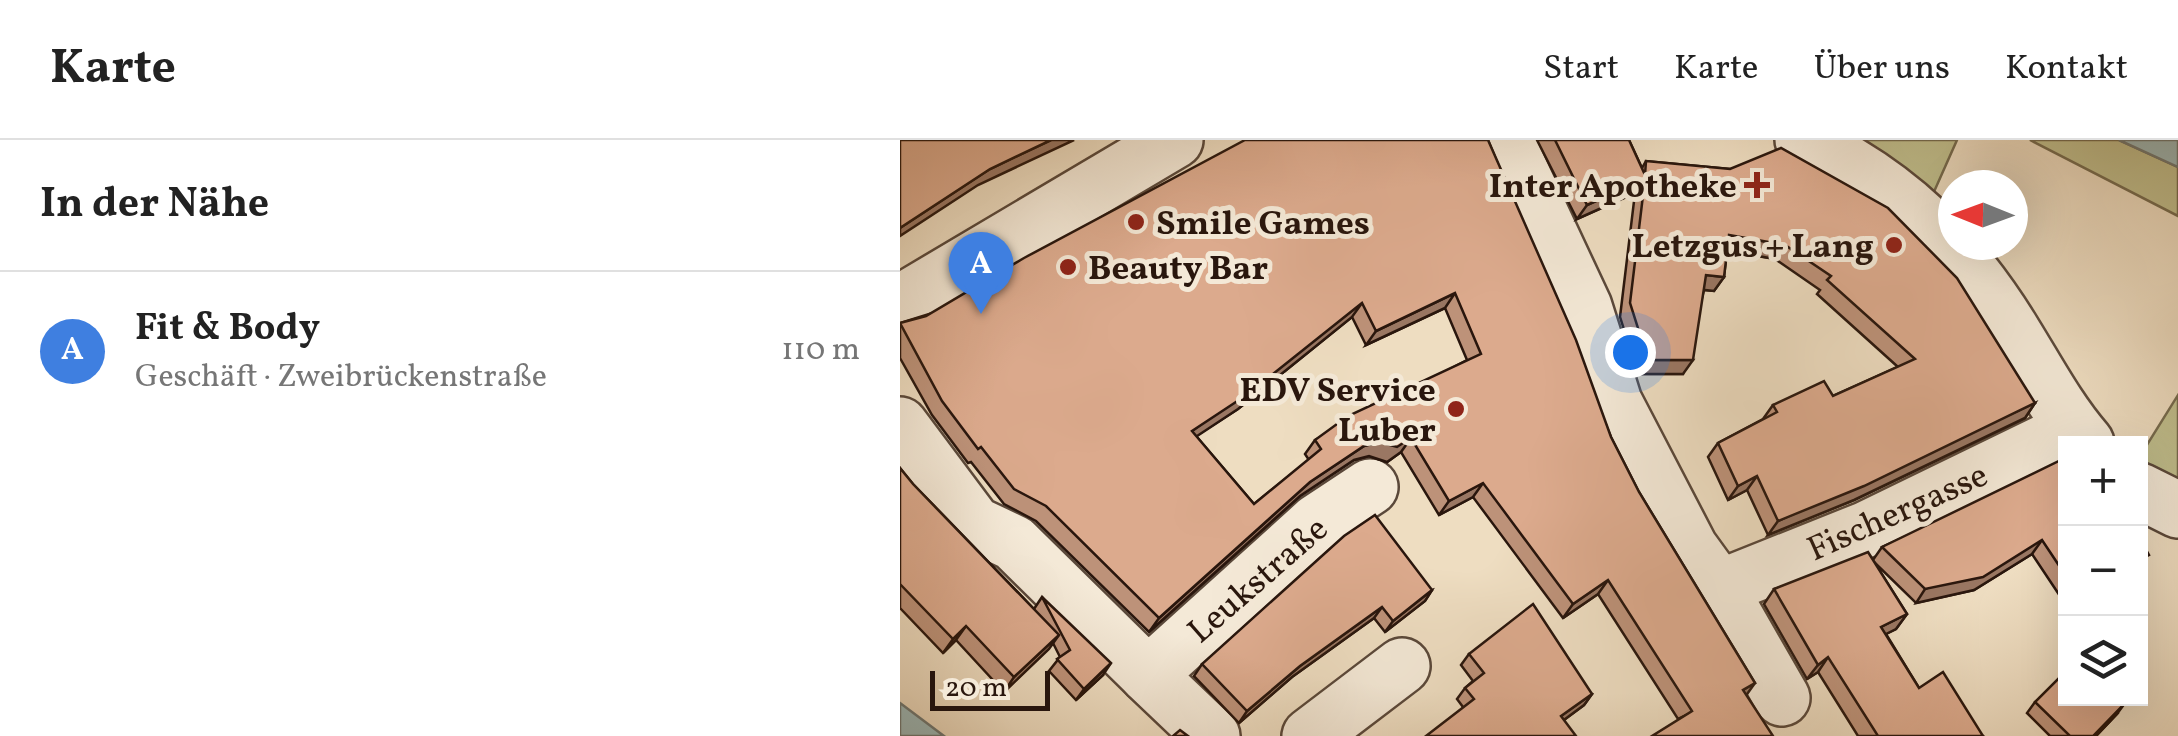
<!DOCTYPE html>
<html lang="de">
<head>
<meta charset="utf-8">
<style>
	body { margin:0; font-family:Vollkorn,serif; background:#f2f2f2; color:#222 }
	.controls { position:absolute; right:30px; bottom:30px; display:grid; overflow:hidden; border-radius:0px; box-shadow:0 10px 40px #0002 }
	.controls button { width:90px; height:90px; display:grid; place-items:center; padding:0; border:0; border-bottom:2px solid #e0e0e0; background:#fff; color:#222; font:50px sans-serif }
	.compass { position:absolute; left:1038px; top:30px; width:90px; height:90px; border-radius:50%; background:#fff; box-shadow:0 10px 40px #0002; rotate:271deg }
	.scale { position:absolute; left:30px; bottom:25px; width:120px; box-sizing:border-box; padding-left:10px; border:5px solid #29160d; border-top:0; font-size:28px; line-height:35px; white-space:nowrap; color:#29160d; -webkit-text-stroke:8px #f4e9d7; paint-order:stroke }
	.you { position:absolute; left:730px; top:212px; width:35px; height:35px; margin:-25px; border:8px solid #fff; border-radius:50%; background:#1a73e8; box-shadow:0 0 0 15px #1a73e833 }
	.badge { display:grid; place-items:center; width:65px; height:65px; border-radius:50%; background:#8f2418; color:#fff; font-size:32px; font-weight:700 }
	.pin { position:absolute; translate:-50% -82px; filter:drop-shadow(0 2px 5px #0008) }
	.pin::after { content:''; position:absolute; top:52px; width:35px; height:30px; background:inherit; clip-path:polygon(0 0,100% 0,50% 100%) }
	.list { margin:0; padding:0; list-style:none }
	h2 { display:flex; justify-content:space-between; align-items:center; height:130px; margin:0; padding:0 40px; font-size:42px }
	h2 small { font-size:32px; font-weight:400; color:#767676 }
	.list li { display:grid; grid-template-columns:65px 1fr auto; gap:30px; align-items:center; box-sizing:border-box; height:160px; padding:0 40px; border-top:2px solid #e0e0e0 }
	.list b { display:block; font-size:38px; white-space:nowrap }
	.list p { margin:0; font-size:32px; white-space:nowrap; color:#767676 }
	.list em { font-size:32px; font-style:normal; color:#767676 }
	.icon { flex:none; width:55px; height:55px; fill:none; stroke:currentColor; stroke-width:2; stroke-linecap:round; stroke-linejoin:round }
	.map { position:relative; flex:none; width:1278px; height:596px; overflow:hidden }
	header { display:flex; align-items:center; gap:60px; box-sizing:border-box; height:140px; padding:0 50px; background:#fff; border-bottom:2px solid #e0e0e0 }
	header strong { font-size:48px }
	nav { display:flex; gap:55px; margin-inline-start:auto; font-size:35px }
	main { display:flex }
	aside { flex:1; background:#fff }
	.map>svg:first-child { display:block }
	.green { fill:#c0bf8e; stroke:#746a4e; stroke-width:2.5 }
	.water { fill:#9cbabb; stroke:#6e7875; stroke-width:2.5 }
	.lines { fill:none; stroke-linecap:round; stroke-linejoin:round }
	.minor-casing { stroke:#5a483a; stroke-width:60 }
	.minor { stroke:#f4e9d7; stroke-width:55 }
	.wall { fill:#bd9279; stroke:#29160d; stroke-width:2.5; fill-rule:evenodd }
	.shaded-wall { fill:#9a7763; stroke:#29160d; stroke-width:2.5 }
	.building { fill:#dcaa8d; stroke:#29160d; stroke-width:2.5; fill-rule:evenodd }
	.poi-dot { fill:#8f2418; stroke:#f4e9d7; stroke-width:4 }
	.labels { text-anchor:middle; stroke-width:10; stroke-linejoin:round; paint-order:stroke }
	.poi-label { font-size:35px; font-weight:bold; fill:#29160d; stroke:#f4e9d7; text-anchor:end }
	.street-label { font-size:35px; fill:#29160d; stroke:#f4e9d7 }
</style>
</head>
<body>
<header>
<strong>Karte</strong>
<nav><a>Start</a><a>Karte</a><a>Über uns</a><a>Kontakt</a></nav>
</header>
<main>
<aside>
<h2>In der Nähe<small></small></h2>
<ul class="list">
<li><span class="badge" style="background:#3f7fe0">A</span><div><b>Fit &amp; Body</b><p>Geschäft · Zweibrückenstraße</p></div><em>110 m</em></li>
</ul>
</aside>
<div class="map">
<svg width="1278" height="596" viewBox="0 0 1278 596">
	<rect width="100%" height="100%" fill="#eeddc1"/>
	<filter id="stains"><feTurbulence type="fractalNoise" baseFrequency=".002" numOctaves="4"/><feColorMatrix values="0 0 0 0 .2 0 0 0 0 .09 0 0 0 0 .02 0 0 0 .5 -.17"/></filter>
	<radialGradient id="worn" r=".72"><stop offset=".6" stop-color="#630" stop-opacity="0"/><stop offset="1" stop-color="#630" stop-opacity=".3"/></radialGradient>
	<g class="green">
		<path d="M947,0H1057L1025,72Z"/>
		<path d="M1130,0H1219L1278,27V76Z"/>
		<path d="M1278,255V338L1241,326L1240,316Z"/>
	</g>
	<g class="water">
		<path d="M1219,0H1278V27Z"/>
		<path d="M0,563L44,596H0Z"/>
	</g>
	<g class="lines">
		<defs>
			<g id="minor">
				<path d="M606,0L684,167L714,262L790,408L819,448L967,389L1173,289"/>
				<path d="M903,0C997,43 1061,107 1114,194C1137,231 1158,271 1186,303"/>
				<path d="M0,163L275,0"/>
				<path d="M0,285L74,384L114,403L248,535L417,382L470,347"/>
				<path d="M1240,351L1278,370"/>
				<path d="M819,448L882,558"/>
				<path d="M248,535L312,596"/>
				<path d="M410,596L502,526"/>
			</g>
		</defs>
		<use href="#minor" class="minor-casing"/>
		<use href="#minor" class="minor"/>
	</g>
	<g class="wall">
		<path d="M588,0L711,297L739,352L855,543L778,579L698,454L663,478L573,357L539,375L501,312L487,322L469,316L454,320L400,356L249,492L136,381L104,364L71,322L68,323L32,275L0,218V183ZM545,168L567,220L415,300L405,314L409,320L354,364L296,296L338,269L452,177L466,205Z"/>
		<path d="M637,0H729L742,28L746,21L830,29L1135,263L1125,278L954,360L868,395L847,350L828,360L808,317L818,303L863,279L873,265L933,256L998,227L917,154L920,150L875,119L827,111L824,137L814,151L804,150L783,234H738L720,177L735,53L677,79Z"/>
		<path d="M1166,324V465L1132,414L1074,450L1016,463L974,422L1007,474L996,489L986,494L1019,548L1083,596H958L918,532L907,539L864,464L874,449L973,420L982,407Z"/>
		<path d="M0,328L13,344L134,469L142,457L203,535L176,560L149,531L160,517L153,503L104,552L56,500L43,513L0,468Z"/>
		<path d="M532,450L525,461L485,492L474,478L392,537L339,583L294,536L302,524Z"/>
		<path d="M569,514L692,554L684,565L664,580L563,567L557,559L565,548L573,541L561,525Z"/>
		<path d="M1135,562L1217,574L1196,596H1150L1127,573Z"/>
	</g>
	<g class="shaded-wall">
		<path d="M151,0H174L78,45L0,96V88L90,29Z"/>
		<path d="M745,39L735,53L677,79L687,65Z"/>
		<path d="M829,95L885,105L875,119L819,109Z"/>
		<path d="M806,135L824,137L814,151L796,149Z"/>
		<path d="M555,153L545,168L466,205L476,191Z"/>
		<path d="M462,163L452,177L338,269L282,306L292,291Z"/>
		<path d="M748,220H793L783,234H738Z"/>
		<path d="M1135,263L1125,278L954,360L868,395L878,381Z"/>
		<path d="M511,298L501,312L487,322L469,316L454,320L400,356L249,492L259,478L410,342L464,306L479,302Z"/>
		<path d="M857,336L847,350L828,360L838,346Z"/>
		<path d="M583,343L573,357L539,375L549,361Z"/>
		<path d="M1142,400L1132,414L1074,450L1016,463L1025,449Z"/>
		<path d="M708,440L698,454L663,478L673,464Z"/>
		<path d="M532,450L525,461L485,492L493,481Z"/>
		<path d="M482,467L474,478L392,537L339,583L347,571L400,526Z"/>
		<path d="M1007,474L996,489L970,502L981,487Z"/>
		<path d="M66,486L56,500L43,513L53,499Z"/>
		<path d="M159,495L149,509L104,552L114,537Z"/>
		<path d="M928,517L918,532L907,539L918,525Z"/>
		<path d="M211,523L203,535L176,560L184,549Z"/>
		<path d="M855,543L845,557L843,550Z"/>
		<path d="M692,554L684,565L653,588L661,576Z"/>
		<path d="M1225,563L1217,574L1196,596H1193Z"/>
	</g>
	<g class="building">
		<path d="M0,0H151L90,29L0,88Z"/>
		<path d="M345,0H588L676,200L711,297L739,352L855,543L843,550L873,596H752L792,571L708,440L673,464L583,343L549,361L511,298L497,307L479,302L464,306L410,342L259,478L146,366L114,349L81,307L78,309L42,261L0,183L26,176L124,118ZM555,153L581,214L448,276L415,300L421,309L354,364L292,291L348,254L462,163L476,191Z"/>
		<path d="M655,0H729L745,35L746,21L830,29L881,8L988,68L1057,138L1135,263L964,346L878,381L857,336L838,346L818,303L877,272L873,265L924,241L933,256L1015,219L927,140L931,136L885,105L829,95L824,137L806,135L793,220H748L730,163L745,39L687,65Z"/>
		<path d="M1161,320L1163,325L1166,324V436L1142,400L1083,437L1025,449L982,407Z"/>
		<path d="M0,328L13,344L159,495L114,537L66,486L53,499L0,444Z"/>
		<path d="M475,375L532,450L493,481L482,467L400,526L347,571L302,524L444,396Z"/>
		<path d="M1240,399L1249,415L1240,420Z"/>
		<path d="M968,412L1007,474L981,487L1019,548L1043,532L1083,596H978L928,517L918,525L874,449Z"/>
		<path d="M142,457L211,523L184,549L157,519L170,510Z"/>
		<path d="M633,464L692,554L661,576L676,596H526L574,559L565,548L584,533L569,514Z"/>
		<path d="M1166,531V558H1220L1225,563L1193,596H1170L1135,562Z"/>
		<path d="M280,590L288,596H273Z"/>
	</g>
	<g class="poi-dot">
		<path d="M852 30h10v10h10v10h-10v10h-10v-10h-10v-10h10z"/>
		<circle cx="236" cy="82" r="10"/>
		<circle cx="994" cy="105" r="10"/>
		<circle cx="168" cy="127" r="10"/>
		<circle cx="556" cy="269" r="10"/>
	</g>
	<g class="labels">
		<g class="poi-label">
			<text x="837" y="57">Inter Apotheke</text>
			<text x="256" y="94" text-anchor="start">Smile Games</text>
			<text x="974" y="117">Letzgus + Lang</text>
			<text x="188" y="139" text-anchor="start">Beauty Bar</text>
			<text x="536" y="261">EDV Service<tspan x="536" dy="40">Luber</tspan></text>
		</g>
		<g class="street-label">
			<text transform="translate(997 371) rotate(-24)" y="12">Fischergasse</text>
			<text transform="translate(357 439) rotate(-41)" y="12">Leukstraße</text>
		</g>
	</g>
	<rect width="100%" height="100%" filter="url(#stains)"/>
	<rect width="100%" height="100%" fill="url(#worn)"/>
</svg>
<div class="controls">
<button>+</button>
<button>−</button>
<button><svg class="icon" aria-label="layers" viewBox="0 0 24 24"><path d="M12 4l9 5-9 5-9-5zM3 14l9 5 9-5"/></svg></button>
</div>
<svg class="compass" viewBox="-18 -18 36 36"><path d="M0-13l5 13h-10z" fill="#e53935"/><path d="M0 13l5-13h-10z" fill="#767676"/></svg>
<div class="scale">20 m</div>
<div class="you"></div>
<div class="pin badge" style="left:81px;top:174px;background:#3f7fe0">A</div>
</div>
</main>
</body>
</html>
